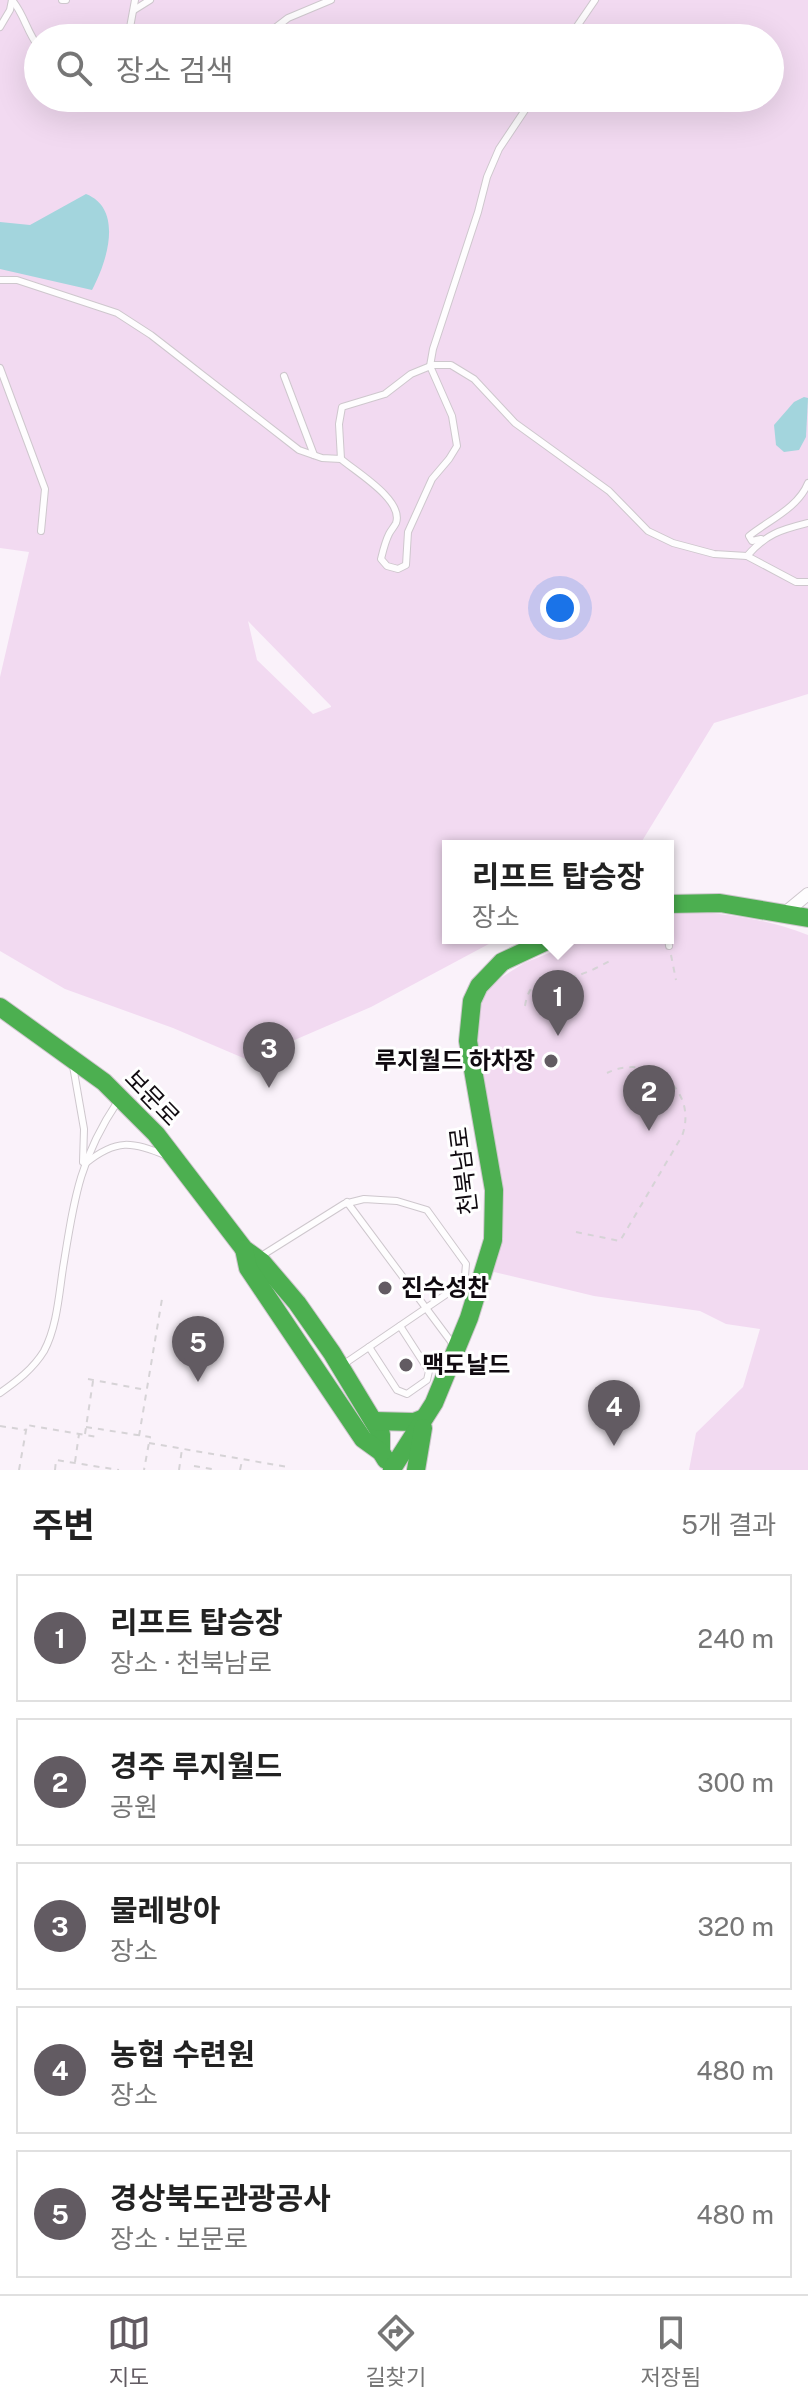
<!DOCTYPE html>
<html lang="ko">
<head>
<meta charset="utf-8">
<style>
	body { margin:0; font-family:"Public Sans","Noto Sans KR",sans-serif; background:#f2f2f2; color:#222 }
	.you { position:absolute; left:560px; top:608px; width:28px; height:28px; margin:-20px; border:6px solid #fff; border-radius:50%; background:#1a73e8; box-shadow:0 0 0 12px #1a73e833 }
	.badge { display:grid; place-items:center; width:52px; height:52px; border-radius:50%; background:#625b62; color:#fff; font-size:26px; font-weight:700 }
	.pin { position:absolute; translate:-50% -66px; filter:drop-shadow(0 2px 4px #0008) }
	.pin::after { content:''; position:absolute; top:42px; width:28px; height:24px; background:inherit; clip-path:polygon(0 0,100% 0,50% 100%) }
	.popup { position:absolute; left:442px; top:840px; width:232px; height:104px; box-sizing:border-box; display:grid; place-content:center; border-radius:0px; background:#fff; filter:drop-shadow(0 2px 6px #0005); font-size:26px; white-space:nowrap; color:#767676 }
	.popup b { font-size:30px; color:#222 }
	.popup::after { content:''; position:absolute; left:50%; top:100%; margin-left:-16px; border:16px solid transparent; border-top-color:#fff }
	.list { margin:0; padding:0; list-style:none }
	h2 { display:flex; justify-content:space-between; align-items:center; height:104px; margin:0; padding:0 32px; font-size:34px }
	h2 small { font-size:26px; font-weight:400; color:#767676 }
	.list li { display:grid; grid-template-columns:52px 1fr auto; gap:24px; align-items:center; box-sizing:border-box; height:128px; margin:0 16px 16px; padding:0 16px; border:2px solid #e0e0e0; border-radius:0px }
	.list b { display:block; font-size:30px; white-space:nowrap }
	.list p { margin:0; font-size:26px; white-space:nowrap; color:#767676 }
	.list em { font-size:26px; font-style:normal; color:#767676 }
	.icon { flex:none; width:44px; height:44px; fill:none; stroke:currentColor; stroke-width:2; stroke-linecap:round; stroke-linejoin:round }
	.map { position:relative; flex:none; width:808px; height:1470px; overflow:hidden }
	.search { position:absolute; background:#fff; box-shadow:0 8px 32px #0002; left:24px; right:24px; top:24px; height:88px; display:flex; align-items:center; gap:20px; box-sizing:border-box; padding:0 28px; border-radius:44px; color:#767676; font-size:30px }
	.sheet { height:824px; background:#fff }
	nav { display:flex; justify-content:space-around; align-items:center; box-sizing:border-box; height:112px; border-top:2px solid #e0e0e0; background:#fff; font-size:22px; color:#767676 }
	nav a { display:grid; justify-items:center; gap:4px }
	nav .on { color:#625b62 }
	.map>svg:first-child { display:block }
	.green { fill:#f2daf1; fill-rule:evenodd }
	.water { fill:#a3d5dd }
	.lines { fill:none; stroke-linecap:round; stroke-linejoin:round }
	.lane-casing { stroke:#cec7cd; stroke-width:8 }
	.street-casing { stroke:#cec7cd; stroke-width:14 }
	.fast-casing { stroke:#cec7cd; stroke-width:20 }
	.path { stroke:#d6d3d6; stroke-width:2; stroke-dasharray:6 6; stroke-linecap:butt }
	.lane { stroke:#fefdfe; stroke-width:6 }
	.street { stroke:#fefdfe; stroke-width:12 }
	.fast { stroke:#4caf50; stroke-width:18 }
	.poi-dot { fill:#625b62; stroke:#fff; stroke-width:3 }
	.labels { text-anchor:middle; stroke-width:6; stroke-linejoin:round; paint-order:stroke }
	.poi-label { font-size:24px; font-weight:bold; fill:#100a10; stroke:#fff; text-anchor:start }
	.street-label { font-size:24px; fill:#100a10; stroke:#fff }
</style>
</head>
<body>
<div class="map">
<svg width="808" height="1470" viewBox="0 0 808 1470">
	<rect width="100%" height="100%" fill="#faf2fa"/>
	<g class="green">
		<path d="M0,0H808V694L714,723L639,846H448V938H500L371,1007L248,1060L173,1028L65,989L0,951V677L29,552L0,548ZM38,38H770V98H38ZM248,621L331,706V707L313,714L257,660Z"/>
		<path d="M694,911C733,915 771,920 808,935V1470H689L696,1433L743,1387L760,1329L726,1324L700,1311L594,1296L494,1272L477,1026L480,1002L488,986L524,963L587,938H668V915Z"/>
	</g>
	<g class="water">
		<path d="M86,194C124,209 107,262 92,290L0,269V222L30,225Z"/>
		<path d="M804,397L808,398L806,437L799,450L784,452L776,445L774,425L794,402Z"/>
	</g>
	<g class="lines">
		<defs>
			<g id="lane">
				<path d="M12,0C24,14 27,32 38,46"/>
				<path d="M62,0H66"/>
				<path d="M134,10L150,0"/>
				<path d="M0,27L10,10L12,0"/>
				<path d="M121,38L129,33L135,0"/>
				<path d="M262,38L288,18L331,0"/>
				<path d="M569,38L595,0"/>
				<path d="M0,280H17L117,313L151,335L299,450L322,458L341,459L339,424L342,407L385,394L411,374L433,365H451L474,379L515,423L609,491L648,531L673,543L714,554L747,556"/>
				<path d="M0,368L45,489L41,531"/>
				<path d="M284,376L314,455"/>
				<path d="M341,459C356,472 404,500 396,523C394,527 391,530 389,534C385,542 383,551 381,559L387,566L398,569L406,565L408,532L432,479L449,459L457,446L452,416L430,366L433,349L478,212L487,177L499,149L533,98"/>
				<path d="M808,523C780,530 766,534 747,556L796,582H808"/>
				<path d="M761,539L752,541L749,536C769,520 798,508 808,483"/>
				<path d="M668,938L669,946"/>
				<path d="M73,1066L84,1129L83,1162"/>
				<path d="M86,1163C116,1139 132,1141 167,1156"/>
				<path d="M347,1202L455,1347"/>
				<path d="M258,1258L344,1204L364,1199L397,1201L427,1210L466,1264L465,1276L457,1287L344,1364"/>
				<path d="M369,1347L397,1390L407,1394L427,1380L429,1371L400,1326"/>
				<path d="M0,1393C17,1381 33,1369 44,1351C57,1327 59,1294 63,1268C74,1200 79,1159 118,1101"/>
			</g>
			<path id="street" d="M785,913L808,894"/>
			<g id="fast">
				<path d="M668,904L720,903L808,918"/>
				<path d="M0,1007L104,1082L156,1134L244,1249L262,1262L297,1303L332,1353L381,1434V1452"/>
				<path d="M244,1249L248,1268L363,1439L381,1452L386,1460"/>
				<path d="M374,1421L414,1422L424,1418"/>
				<path d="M392,1469L434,1403L469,1318L493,1240L494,1190L468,1041L472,1001L479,986L502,962L553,938"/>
				<path d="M416,1470L423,1428"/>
			</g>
		</defs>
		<use href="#lane" class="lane-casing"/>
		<use href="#street" class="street-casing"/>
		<use href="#fast" class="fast-casing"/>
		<g class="path">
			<path d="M671,955L676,980"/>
			<path d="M525,1006C530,973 550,982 575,976C588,973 600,966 612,960"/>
			<path d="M576,1232L620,1241L682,1136C699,1090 650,1052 607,1073"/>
			<path d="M88,1379L146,1390"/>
			<path d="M0,1426L26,1430"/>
			<path d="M86,1427L150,1437L144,1470"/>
			<path d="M85,1434L93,1381"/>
			<path d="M139,1436L162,1299"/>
			<path d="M149,1443L288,1467"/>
			<path d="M75,1462L79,1434"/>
			<path d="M194,1466L217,1470"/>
			<path d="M19,1470L27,1425L97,1437"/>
			<path d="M55,1470L56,1460L119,1470"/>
			<path d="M179,1470L182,1449"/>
			<path d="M240,1470L242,1461"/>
		</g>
		<use href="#lane" class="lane"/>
		<use href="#street" class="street"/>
		<use href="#fast" class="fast"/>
	</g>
	<g class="poi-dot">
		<circle cx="551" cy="1061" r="8"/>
		<circle cx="385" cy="1288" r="8"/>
		<circle cx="406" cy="1365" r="8"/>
	</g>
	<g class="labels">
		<g class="poi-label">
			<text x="535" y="1069" text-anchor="end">루지월드 하차장</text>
			<text x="401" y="1296">진수성찬</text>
			<text x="422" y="1373">맥도날드</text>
		</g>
		<g class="street-label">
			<text transform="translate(152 1098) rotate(46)" y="8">보문로</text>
			<text transform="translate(464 1171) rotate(-97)" y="8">천북남로</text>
		</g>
	</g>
</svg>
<div class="you"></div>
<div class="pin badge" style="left:558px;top:1036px">1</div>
<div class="popup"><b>리프트 탑승장</b>장소</div>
<div class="pin badge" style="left:649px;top:1131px">2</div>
<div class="pin badge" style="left:269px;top:1088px">3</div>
<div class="pin badge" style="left:614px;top:1446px">4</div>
<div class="pin badge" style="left:198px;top:1382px">5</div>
<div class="search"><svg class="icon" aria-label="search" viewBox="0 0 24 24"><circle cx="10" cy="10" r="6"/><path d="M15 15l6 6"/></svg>장소 검색</div>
</div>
<section class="sheet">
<h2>주변<small>5개 결과</small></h2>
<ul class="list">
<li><span class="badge">1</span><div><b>리프트 탑승장</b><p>장소 · 천북남로</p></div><em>240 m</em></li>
<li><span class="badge">2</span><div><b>경주 루지월드</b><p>공원</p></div><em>300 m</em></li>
<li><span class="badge">3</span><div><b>물레방아</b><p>장소</p></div><em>320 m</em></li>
<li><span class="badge">4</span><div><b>농협 수련원</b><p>장소</p></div><em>480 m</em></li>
<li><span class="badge">5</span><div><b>경상북도관광공사</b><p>장소 · 보문로</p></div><em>480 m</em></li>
</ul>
</section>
<nav>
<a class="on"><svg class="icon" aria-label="map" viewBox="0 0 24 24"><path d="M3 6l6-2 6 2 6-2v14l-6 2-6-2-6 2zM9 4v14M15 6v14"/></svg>지도</a>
<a><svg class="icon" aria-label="directions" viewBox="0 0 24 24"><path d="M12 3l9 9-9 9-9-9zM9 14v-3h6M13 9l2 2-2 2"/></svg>길찾기</a>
<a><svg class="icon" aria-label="saved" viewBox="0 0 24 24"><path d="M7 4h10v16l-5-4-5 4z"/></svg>저장됨</a>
</nav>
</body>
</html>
